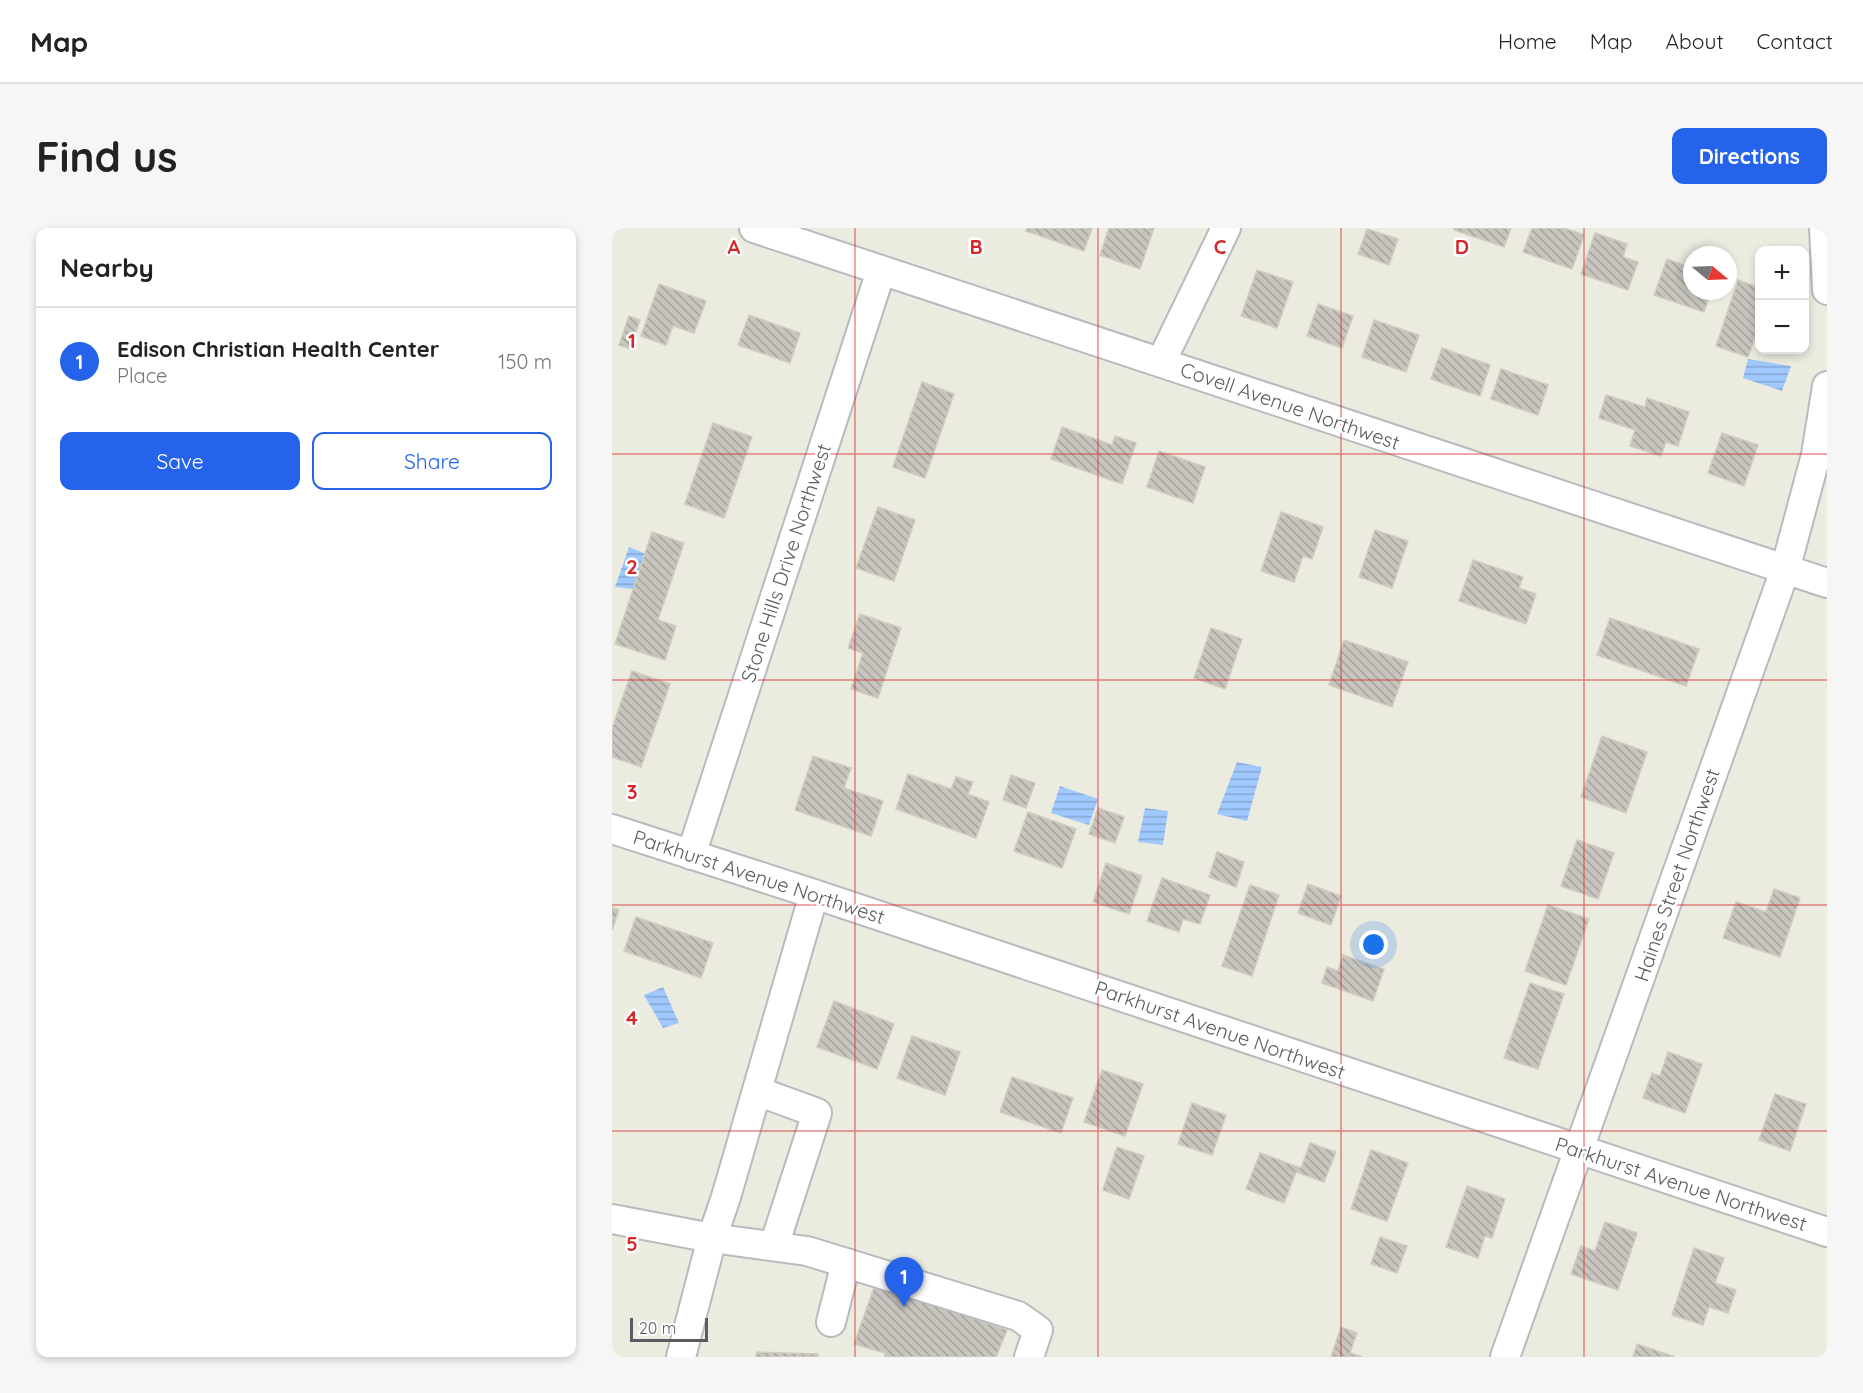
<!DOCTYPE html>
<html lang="en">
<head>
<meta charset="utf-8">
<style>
	body { margin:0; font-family:Quicksand,sans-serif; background:#f6f6f6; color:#222 }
	.controls { position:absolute; right:18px; top:18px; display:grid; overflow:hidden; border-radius:12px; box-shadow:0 3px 9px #0003 }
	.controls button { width:54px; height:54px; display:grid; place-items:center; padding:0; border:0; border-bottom:2px solid #e0e0e0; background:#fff; color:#222; font:30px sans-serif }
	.compass { position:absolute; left:1071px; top:18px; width:54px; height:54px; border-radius:50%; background:#fff; box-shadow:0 3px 9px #0003; rotate:109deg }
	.scale { position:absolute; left:18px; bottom:15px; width:78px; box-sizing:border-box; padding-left:6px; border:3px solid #595c61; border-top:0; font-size:16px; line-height:21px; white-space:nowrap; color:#595c61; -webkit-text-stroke:4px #fff; paint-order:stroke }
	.you { position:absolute; left:762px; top:717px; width:21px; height:21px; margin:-15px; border:4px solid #fff; border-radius:50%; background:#1a73e8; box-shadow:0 0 0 9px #1a73e833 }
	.badge { display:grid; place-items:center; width:39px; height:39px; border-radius:50%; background:#2563eb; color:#fff; font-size:20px; font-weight:700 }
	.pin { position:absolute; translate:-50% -50px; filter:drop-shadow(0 2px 3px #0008) }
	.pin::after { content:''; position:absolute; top:32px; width:21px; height:18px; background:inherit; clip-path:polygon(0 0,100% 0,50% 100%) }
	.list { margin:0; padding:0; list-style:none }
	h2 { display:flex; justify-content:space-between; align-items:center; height:78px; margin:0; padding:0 24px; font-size:26px }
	h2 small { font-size:20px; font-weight:400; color:#767676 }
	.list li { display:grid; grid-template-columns:39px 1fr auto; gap:18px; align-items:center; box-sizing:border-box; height:108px; padding:0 24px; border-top:2px solid #e0e0e0 }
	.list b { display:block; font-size:22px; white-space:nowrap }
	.list p { margin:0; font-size:20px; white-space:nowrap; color:#767676 }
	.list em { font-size:20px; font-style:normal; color:#767676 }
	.actions { display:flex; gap:12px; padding:18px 24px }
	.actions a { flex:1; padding:14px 0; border:2px solid #2563eb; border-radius:12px; text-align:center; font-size:21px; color:#2563eb }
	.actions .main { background:#2563eb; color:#fff }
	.map { position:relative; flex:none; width:1215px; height:1129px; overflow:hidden; border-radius:12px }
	header { display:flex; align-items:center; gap:36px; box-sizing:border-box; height:84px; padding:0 30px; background:#fff; border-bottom:2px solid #e0e0e0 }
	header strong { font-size:28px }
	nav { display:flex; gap:33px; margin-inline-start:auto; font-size:21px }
	.intro { display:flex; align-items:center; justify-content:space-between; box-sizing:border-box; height:144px; padding:0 36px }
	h1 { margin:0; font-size:42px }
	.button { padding:15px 27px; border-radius:12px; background:#2563eb; color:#fff; font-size:21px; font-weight:700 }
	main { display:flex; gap:36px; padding:0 36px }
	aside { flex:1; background:#fff; border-radius:12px; box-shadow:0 3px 9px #0003 }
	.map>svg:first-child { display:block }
	.water { fill:url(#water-rules) }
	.building { fill:url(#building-back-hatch); stroke:#d0cdbf; stroke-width:1.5 }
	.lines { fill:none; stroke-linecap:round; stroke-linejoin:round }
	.minor-casing { stroke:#b8babf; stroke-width:32 }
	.minor { stroke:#fff; stroke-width:28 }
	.grid { fill:none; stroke:#d62828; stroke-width:1.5; stroke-opacity:0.55 }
	.labels { text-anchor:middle; stroke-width:5; stroke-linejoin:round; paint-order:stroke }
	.street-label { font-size:20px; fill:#595c61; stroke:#fff }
	.grid-label { font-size:20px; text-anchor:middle; font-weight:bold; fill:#d62828; stroke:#fff; stroke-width:5; stroke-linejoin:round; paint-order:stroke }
</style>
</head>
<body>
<header>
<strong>Map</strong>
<nav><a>Home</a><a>Map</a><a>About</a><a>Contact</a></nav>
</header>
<div class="intro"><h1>Find us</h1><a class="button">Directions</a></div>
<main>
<aside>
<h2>Nearby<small></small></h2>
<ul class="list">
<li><span class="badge">1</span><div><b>Edison Christian Health Center</b><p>Place</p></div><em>150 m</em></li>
</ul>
<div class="actions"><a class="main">Save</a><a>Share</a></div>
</aside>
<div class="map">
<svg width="1215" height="1129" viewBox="0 0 1215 1129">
	<defs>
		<pattern id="water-rules" width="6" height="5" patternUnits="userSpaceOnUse" patternTransform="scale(1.5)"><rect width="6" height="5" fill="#9fc9fe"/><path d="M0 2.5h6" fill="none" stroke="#85a6d1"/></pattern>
		<pattern id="building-back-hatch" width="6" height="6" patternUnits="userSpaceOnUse" patternTransform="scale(1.5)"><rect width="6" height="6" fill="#c7c5be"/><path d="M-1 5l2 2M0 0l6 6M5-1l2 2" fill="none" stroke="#a5a39e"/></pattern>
	</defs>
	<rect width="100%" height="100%" fill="#ecebe0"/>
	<g class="water">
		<path d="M1136,131L1179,138L1170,163L1131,150Z"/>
		<path d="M17,319L39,328L29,362L3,359Z"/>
		<path d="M625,534L650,539L635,593L605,586Z"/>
		<path d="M448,558L486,571L477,597L439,585Z"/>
		<path d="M533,580L556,583L551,617L526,614Z"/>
		<path d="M51,759L67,795L51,800L32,767Z"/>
	</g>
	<g class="building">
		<path d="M415,0H480L472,23L414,3Z"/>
		<path d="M497,0H542L528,41L488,27Z"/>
		<path d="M842,0H899L892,19L842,2Z"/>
		<path d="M920,0H952L972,7L960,41L911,24Z"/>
		<path d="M755,1L786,11L777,37L746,26Z"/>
		<path d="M983,5L1015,16L1011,29L1026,34L1016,62L969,46Z"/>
		<path d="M1055,31L1080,40V63H1099L1092,84L1042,67Z"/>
		<path d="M645,42L681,54L665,100L629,88Z"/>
		<path d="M1126,52L1148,60V96L1136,129L1104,118Z"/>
		<path d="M47,56L94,73L82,105L61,98L54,117L29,108Z"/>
		<path d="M706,76L741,88L730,120L695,108Z"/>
		<path d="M137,87L188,105L178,135L126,117Z"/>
		<path d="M17,88L28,92L18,121L7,117Z"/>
		<path d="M762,92L807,107L794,144L750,129Z"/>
		<path d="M830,120L878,137L868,168L819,151Z"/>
		<path d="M889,141L936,157L926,187L879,171Z"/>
		<path d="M310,154L342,166L313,250L281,239Z"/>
		<path d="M994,167L1033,179L1035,170L1077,184L1066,218L1054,214L1049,228L1018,218L1023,202L987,190Z"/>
		<path d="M101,195L140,209L112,290L73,276Z"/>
		<path d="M450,199L500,217L503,208L524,215L510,256L439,231Z"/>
		<path d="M1110,205L1146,217L1132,258L1096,245Z"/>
		<path d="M547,223L593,239L581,275L535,259Z"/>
		<path d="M266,279L303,292L282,353L244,340Z"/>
		<path d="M669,284L711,299L700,331L691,328L682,354L649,343Z"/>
		<path d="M763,302L796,313L780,360L747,349Z"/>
		<path d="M40,304L72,315L46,392L64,398L53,432L3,416Z"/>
		<path d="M861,332L911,349L907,360L924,366L914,396L847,373Z"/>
		<path d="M248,386L289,400L266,470L239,461L251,425L236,420Z"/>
		<path d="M998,390L1087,421L1074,458L985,427Z"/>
		<path d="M599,400L630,411L613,461L582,450Z"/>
		<path d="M732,412L796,434L780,479L717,457Z"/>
		<path d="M20,443L58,456L29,539L0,529V500Z"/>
		<path d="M990,508L1035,524L1014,585L969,569Z"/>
		<path d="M201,528L239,540L232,560L271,573L259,608L183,582Z"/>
		<path d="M296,546L339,561L344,549L361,554L356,566L377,574L364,610L284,581Z"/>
		<path d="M399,547L423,555L414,580L391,572Z"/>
		<path d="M486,580L512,589L503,615L477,606Z"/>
		<path d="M416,584L464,601L450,640L402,623Z"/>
		<path d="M965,612L1002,625L986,671L949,658Z"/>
		<path d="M605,624L632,634L624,659L597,649Z"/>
		<path d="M494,635L530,648L517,686L481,674Z"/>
		<path d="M550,650L598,667L588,696L571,691L567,704L535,693Z"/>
		<path d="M696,656L729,668L719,697L686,685Z"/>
		<path d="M638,657L667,667L640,748L610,738Z"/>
		<path d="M1162,661L1188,670L1168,729L1111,710L1124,674L1154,684Z"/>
		<path d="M936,677L977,691L954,757L913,743Z"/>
		<path d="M0,679L7,682L0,702Z"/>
		<path d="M24,689L101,715L89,750L12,723Z"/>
		<path d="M731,727L772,741L761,773L710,755L715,739L726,743Z"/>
		<path d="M918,755L952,766L926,841L892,830Z"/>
		<path d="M222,773L282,796L265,841L205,819Z"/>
		<path d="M300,808L348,824L333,867L285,850Z"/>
		<path d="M1056,824L1090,836L1073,885L1031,870L1040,845L1048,848Z"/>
		<path d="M490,842L531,856L513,908L472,894Z"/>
		<path d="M400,849L461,870L449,905L388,884Z"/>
		<path d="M1163,866L1194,876L1178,923L1147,912Z"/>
		<path d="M580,875L614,887L600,927L566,916Z"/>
		<path d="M698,915L724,924L712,954L684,944L672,975L634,961L648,925L689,940Z"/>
		<path d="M505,919L532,928L517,971L491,962Z"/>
		<path d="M759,922L796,935L775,993L739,981Z"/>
		<path d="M855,958L893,971L880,1010L873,1008L866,1030L834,1019Z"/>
		<path d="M993,994L1025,1005L1006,1062L959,1046L969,1018L983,1023Z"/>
		<path d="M768,1009L795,1018L785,1045L759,1036Z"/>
		<path d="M1082,1020L1112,1030L1103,1055L1124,1062L1116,1085L1097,1079L1091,1097L1060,1087Z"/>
		<path d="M263,1057L395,1102L384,1129H273V1125L242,1116Z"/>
		<path d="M729,1099L745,1105L738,1125L751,1129H719Z"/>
		<path d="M1025,1116L1063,1129H1021Z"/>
		<path d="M145,1124L206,1126V1129H144Z"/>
	</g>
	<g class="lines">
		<defs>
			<g id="minor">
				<path d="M142,0L1215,355"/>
				<path d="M1212,0L1215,62"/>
				<path d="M549,134L614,0"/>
				<path d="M0,601L202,666L1215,1004"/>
				<path d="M79,627L269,43"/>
				<path d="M202,666L114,969L100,1010L195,1023L406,1088L426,1102L417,1129"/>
				<path d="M145,863L205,885L162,1018"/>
				<path d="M0,991L100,1010L69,1129"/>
				<path d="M219,1094L234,1035"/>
				<path d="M893,1129L1173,342L1204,227L1215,158"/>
			</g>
		</defs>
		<use href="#minor" class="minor-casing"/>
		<use href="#minor" class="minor"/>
	</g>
	<path class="grid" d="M243,0V1129M486,0V1129M729,0V1129M972,0V1129M0,226H1215M0,452H1215M0,677H1215M0,903H1215"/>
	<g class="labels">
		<g class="street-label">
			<text transform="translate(678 178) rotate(19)" y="7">Covell Avenue Northwest</text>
			<text transform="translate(174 335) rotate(-72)" y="7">Stone Hills Drive Northwest</text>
			<text transform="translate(1065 647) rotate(-71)" y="7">Haines Street Northwest</text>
			<text transform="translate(147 649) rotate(18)" y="7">Parkhurst Avenue Northwest</text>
			<text transform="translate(608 802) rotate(19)" y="7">Parkhurst Avenue Northwest</text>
			<text transform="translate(1069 956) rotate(18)" y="7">Parkhurst Avenue Northwest</text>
		</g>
	</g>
	<g class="grid-label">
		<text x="122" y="26">A</text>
		<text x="364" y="26">B</text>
		<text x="608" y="26">C</text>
		<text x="850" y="26">D</text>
		<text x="20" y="120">1</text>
		<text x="20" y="346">2</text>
		<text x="20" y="571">3</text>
		<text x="20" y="797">4</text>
		<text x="20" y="1023">5</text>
	</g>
</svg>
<div class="controls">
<button>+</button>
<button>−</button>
</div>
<svg class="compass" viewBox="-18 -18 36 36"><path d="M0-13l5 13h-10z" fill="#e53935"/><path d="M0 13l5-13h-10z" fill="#767676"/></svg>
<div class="scale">20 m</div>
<div class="you"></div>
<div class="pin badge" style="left:292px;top:1079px">1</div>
</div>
</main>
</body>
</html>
